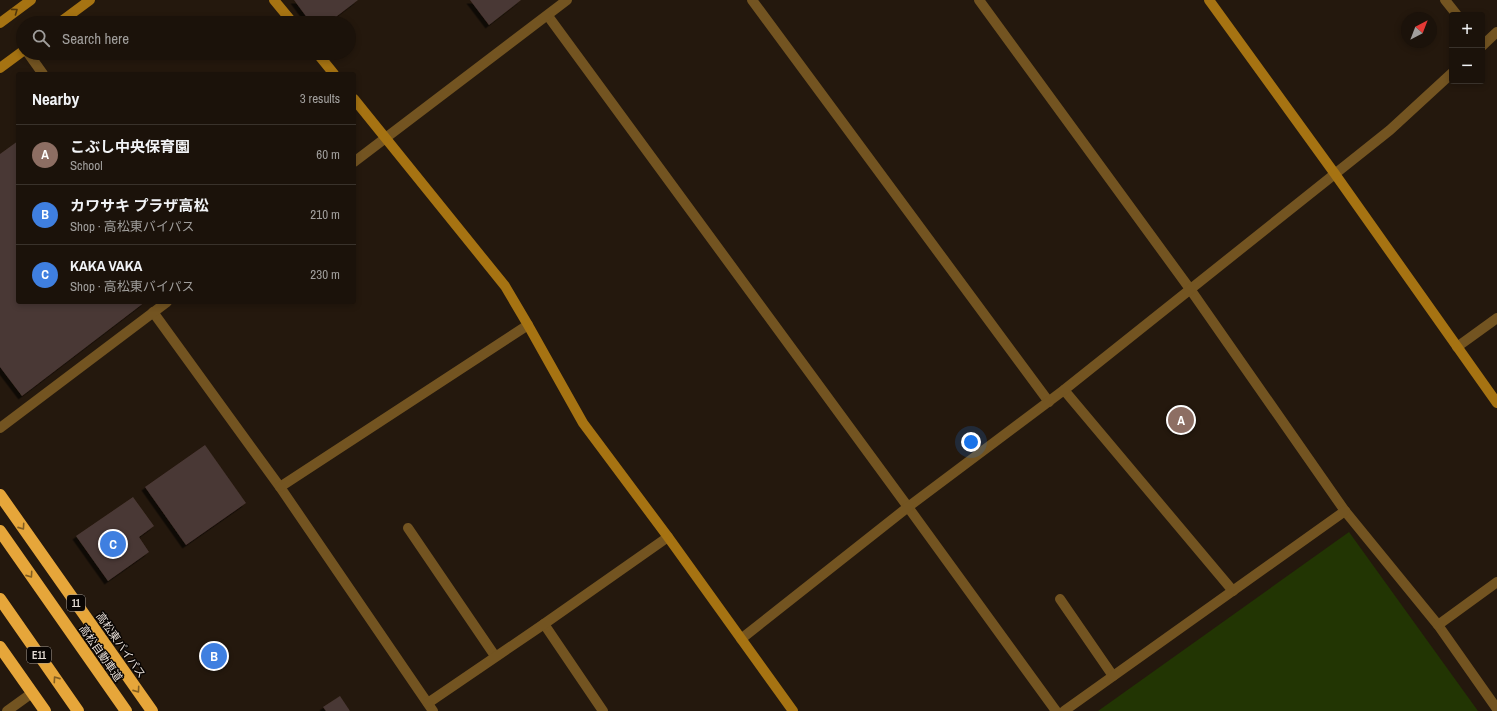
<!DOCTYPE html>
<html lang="en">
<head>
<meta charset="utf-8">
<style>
	body { margin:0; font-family:"Archivo Narrow","Noto Sans JP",sans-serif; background:#282018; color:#f1f3f6 }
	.controls { position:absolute; right:12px; top:12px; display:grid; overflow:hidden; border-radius:4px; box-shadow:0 2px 6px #0003 }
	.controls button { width:36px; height:36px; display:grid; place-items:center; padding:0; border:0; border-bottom:1px solid #39322b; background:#1b120a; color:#f1f3f6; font:20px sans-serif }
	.compass { position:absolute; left:1401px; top:12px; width:36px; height:36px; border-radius:50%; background:#1b120a; box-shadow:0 2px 6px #0003; rotate:42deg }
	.you { position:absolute; left:971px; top:442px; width:14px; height:14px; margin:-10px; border:3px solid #fff; border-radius:50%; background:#1a73e8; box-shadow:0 0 0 6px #1a73e833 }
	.badge { display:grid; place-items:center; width:26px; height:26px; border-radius:50%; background:#8c9099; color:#fff; font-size:13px; font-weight:700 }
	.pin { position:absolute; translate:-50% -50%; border:2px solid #fff; box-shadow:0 1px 4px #0006 }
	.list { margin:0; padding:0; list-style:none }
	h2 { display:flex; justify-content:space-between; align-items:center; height:52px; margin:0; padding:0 16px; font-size:17px }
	h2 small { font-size:13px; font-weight:400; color:#a09e9c }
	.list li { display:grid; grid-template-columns:26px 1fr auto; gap:12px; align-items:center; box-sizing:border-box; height:60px; padding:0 16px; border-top:1px solid #39322b }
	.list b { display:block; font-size:15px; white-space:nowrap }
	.list p { margin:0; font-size:13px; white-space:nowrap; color:#a09e9c }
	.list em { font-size:13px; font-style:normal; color:#a09e9c }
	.icon { flex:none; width:22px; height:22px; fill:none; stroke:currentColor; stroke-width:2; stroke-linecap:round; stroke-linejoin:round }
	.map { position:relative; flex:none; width:1497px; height:711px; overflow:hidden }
	.search { position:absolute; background:#1b120a; box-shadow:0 2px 6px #0003; left:16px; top:16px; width:340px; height:44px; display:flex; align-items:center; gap:10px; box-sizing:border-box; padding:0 14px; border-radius:22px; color:#a09e9c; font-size:15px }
	.panel { position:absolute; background:#1b120a; box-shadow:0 2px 6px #0003; left:16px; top:72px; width:340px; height:232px; border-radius:4px }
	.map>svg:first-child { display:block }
	.green { fill:#223503 }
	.building { fill:#4a3834; filter:url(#shadow) }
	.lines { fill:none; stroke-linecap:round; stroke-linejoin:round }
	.lane { stroke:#735421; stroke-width:10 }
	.street { stroke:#735421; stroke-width:10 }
	.secondary { stroke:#a67312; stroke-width:10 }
	.highway { stroke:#e6a63a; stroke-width:12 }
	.oneway { stroke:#50360a }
	.oneway2 { stroke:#835e21 }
	.labels { text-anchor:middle; stroke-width:3; stroke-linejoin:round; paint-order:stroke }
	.shield { fill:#090503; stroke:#a49c97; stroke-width:1 }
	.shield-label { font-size:10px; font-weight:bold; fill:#e6ddd6 }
	.street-label { font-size:11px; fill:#e6ddd6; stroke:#090503 }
</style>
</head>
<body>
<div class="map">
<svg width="1497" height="711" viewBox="0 0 1497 711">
	<defs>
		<filter id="shadow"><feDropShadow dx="-3.5" dy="3.5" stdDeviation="0" flood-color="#0009"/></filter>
	</defs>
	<rect width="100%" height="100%" fill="#24180d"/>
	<path class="green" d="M1349,532L1478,711H1098Z"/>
	<g class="building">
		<path d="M294,0H358L328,23H311Z"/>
		<path d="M470,0H521L489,25Z"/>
		<path d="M18,141V302H145L22,396L0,367V154Z"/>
		<path d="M205,445L246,503L186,545L145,487Z"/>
		<path d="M133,497L154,526L139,537L149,552L108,581L76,536Z"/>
		<path d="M340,696L350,711H326L323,707Z"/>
	</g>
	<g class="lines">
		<path class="lane" d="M28,53L43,74"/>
		<g class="street">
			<path d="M752,0L1049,402"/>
			<path d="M979,0L1190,289L1345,511L1438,625L1497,709"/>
			<path d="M1445,0L1457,15"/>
			<path d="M548,16L908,507L1056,711"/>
			<path d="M1482,46L1497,32"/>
			<path d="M354,162L567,0"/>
			<path d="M153,312L280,487L433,711"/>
			<path d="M1457,347L1497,318"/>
			<path d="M1064,390L1233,591"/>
			<path d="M0,428L167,302"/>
			<path d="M280,487L528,325"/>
			<path d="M408,528L495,656"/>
			<path d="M1060,599L1113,676"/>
			<path d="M544,624L603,711"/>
			<path d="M1438,625L1497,582"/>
			<path d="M741,639L908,507L1064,390L1390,130L1452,73"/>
			<path d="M428,703L544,624L668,537"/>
			<path d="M7,711L32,693"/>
			<path d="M1064,711L1345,511"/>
		</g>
		<g class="secondary">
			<path d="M274,0L293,23"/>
			<path d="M1209,0L1335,174L1497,403"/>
			<path d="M0,23L31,0"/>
			<path d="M59,23L90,0"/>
			<path d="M317,53L334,74"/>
			<path d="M0,68L23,51"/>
			<path d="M354,99L505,286L528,325L583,423L668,537L793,711"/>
		</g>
		<g class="highway">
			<path d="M0,495L152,711"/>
			<path d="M0,531L126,711"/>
			<path d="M0,599L78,711"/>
			<path d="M0,647L45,711"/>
		</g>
	</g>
	<defs><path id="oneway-chevron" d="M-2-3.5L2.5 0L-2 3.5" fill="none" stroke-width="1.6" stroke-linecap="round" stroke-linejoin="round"/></defs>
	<use class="oneway" href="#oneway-chevron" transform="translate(15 11) rotate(-36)"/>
	<g class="oneway2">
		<use href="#oneway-chevron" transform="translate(22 527) rotate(55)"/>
		<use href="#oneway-chevron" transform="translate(30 575) rotate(55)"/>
		<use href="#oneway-chevron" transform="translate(56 679) rotate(-125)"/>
		<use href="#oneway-chevron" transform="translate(137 690) rotate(55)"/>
	</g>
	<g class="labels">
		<g class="shield">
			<rect x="67" y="595" width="18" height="16" rx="3"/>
			<rect x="27" y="647" width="24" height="16" rx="3"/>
		</g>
		<g class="shield-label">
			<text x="76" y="607">11</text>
			<text x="39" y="659">E11</text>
		</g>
		<g class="street-label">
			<text transform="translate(121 645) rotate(55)" y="4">高松東バイパス</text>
			<text transform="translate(101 653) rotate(55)" y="4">高松自動車道</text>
		</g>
	</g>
</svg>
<div class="controls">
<button>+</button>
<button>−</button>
</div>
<svg class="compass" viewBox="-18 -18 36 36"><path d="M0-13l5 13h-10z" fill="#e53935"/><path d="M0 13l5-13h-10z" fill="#a09e9c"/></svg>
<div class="you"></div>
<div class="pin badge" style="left:1181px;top:420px;background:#8d6e63">A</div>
<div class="pin badge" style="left:214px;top:656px;background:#3f7fe0">B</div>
<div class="pin badge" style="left:113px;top:544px;background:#3f7fe0">C</div>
<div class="search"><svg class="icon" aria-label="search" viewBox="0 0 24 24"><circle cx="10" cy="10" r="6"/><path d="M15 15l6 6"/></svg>Search here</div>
<section class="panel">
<h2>Nearby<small>3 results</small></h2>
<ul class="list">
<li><span class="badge" style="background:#8d6e63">A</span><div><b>こぶし中央保育園</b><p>School</p></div><em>60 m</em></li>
<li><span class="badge" style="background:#3f7fe0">B</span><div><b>カワサキ プラザ高松</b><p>Shop · 高松東バイパス</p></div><em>210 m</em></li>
<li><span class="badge" style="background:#3f7fe0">C</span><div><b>KAKA VAKA</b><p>Shop · 高松東バイパス</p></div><em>230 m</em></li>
</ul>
</section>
</div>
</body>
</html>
